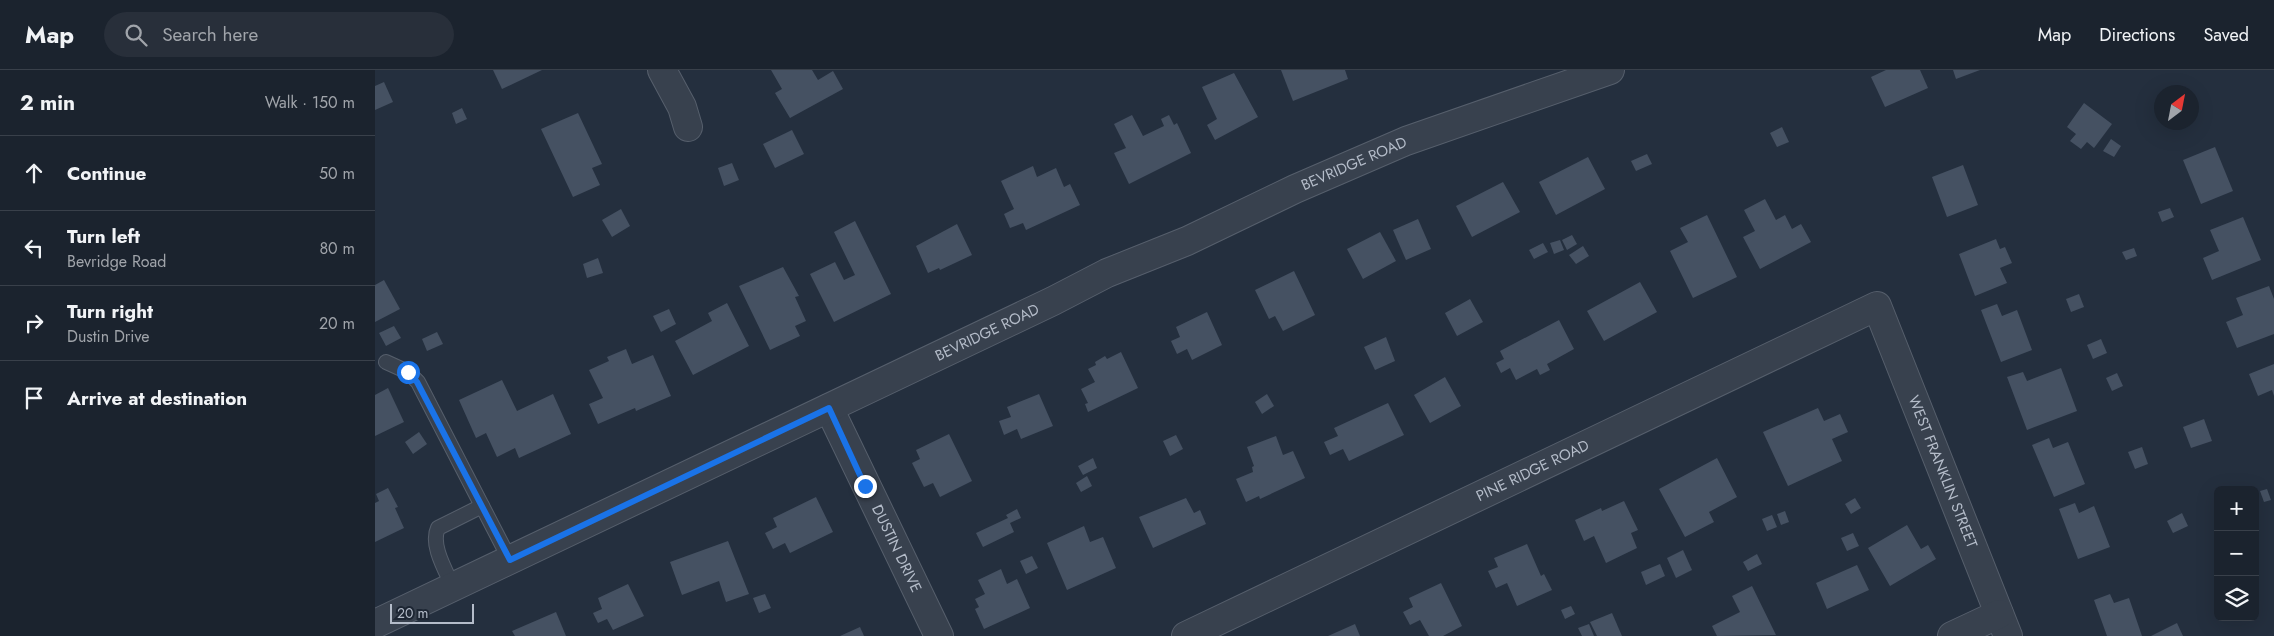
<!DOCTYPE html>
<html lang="en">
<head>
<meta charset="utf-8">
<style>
	body { margin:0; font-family:Jost,sans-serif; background:#282f3a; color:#f1f3f6 }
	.controls { position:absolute; right:15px; bottom:15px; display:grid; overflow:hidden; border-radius:8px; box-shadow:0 5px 20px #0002 }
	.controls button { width:45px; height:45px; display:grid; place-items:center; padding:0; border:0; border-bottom:1px solid #39404a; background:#1b232e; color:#f1f3f6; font:25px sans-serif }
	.compass { position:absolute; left:1779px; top:15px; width:45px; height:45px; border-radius:50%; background:#1b232e; box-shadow:0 5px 20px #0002; rotate:32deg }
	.scale { position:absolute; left:15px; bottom:12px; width:84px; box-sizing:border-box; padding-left:5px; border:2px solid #b4bcc9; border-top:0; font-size:14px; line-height:18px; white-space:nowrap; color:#b4bcc9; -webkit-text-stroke:4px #1d2633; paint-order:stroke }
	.stop { position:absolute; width:15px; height:15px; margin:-11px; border:4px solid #1a73e8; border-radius:50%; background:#fff }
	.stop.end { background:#1a73e8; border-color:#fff; box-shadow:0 1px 5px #0008 }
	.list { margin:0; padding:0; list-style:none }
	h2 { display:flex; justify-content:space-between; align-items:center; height:65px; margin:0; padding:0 20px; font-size:21px }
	h2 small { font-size:16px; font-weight:400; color:#a0a4aa }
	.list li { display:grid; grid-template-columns:32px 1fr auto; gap:15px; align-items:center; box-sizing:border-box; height:75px; padding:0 20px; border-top:1px solid #39404a }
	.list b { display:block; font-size:19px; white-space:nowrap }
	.list p { margin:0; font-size:16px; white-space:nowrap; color:#a0a4aa }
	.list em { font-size:16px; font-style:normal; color:#a0a4aa }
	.icon { flex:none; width:28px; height:28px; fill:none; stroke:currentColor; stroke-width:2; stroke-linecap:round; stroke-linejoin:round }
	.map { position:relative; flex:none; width:1899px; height:566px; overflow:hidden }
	header { display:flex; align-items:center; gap:30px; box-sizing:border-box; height:70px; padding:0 25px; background:#1b232e; border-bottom:1px solid #39404a }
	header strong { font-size:24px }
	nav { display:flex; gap:28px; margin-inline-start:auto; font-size:18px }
	.search { width:350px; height:45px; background:#282f3a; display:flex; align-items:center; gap:12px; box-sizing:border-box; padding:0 18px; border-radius:28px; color:#a0a4aa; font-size:19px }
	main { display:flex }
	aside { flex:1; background:#1b232e }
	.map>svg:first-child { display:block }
	.building { fill:#455162 }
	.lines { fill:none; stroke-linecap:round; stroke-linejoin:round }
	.lane-casing { stroke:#565f6c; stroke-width:16 }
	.street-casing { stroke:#565f6c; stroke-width:30 }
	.lane { stroke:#38414e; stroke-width:14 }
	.street { stroke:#38414e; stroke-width:28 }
	.route { stroke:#1a73e8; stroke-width:6 }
	.labels { text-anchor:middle; stroke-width:4; stroke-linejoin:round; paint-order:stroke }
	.street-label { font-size:15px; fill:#b4bcc9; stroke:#1d2633 }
</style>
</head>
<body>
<header>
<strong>Map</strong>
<div class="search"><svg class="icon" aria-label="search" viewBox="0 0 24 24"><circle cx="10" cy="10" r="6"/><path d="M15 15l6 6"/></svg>Search here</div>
<nav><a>Map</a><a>Directions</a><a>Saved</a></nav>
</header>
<main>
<aside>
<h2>2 min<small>Walk · 150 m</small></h2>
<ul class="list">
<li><svg class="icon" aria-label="ahead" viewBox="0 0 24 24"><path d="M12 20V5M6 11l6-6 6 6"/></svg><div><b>Continue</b></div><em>50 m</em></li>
<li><svg class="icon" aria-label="left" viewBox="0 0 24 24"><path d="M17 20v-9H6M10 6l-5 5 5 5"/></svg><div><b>Turn left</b><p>Bevridge Road</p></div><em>80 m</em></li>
<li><svg class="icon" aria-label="right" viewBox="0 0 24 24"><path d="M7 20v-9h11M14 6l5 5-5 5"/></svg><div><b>Turn right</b><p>Dustin Drive</p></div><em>20 m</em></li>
<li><svg class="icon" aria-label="arrive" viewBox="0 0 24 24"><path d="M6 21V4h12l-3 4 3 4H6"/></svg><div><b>Arrive at destination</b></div></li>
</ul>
</aside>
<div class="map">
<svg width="1899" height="566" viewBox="0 0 1899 566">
	<rect width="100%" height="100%" fill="#242f3e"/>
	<g class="building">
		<path d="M118,0H167L127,19Z"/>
		<path d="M396,0H437L443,10L458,1L468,19L415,48L400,23L407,19Z"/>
		<path d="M906,0H970L973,9L918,31Z"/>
		<path d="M1511,0H1545L1553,18L1510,37L1496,7Z"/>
		<path d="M1578,0H1605L1581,9Z"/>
		<path d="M859,3L883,47L840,70L832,55L842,49L827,17Z"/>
		<path d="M9,12L18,32L0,40V16Z"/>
		<path d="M1709,33L1737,54L1719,78L1712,72L1706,79L1695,71L1701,64L1692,57Z"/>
		<path d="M87,38L92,49L81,54L77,43Z"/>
		<path d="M203,43L227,94L217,98L225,115L198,127L166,59Z"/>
		<path d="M757,45L768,66L789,56L786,49L794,45L799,55L802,53L816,83L754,114L739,83L751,78L739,54Z"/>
		<path d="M1407,57L1414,72L1402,77L1395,63Z"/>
		<path d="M417,60L429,84L400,98L388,74Z"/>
		<path d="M1736,69L1746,76L1739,87L1728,81Z"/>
		<path d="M1840,77L1858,121L1826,134L1808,90Z"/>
		<path d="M1272,84L1277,94L1261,101L1256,91Z"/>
		<path d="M1213,87L1230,119L1181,145L1164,112Z"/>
		<path d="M357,93L364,110L349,116L343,98Z"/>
		<path d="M1588,95L1603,135L1572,147L1557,107Z"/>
		<path d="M658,96L662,107L681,98L689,117L695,114L705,135L651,160L648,153L635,158L629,144L639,139L626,111Z"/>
		<path d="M1128,112L1145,142L1097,167L1081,136Z"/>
		<path d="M1390,129L1401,150L1410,145L1417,159L1426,154L1436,172L1385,199L1368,167L1380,161L1369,140Z"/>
		<path d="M1795,138L1799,147L1787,152L1783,142Z"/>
		<path d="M246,139L255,156L237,167L227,150Z"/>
		<path d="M1332,145L1362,207L1318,228L1295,181L1313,172L1305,158Z"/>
		<path d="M1868,147L1886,190L1837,210L1828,188L1844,181L1835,160Z"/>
		<path d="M1043,149L1056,179L1031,190L1018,160Z"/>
		<path d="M480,151L516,224L459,252L435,204L460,192L469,210L480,205L459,162Z"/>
		<path d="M582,154L597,185L565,200L564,198L553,203L541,176Z"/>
		<path d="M1005,162L1021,191L988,209L972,179Z"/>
		<path d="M1197,165L1202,174L1192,180L1187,170Z"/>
		<path d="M1621,169L1625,179L1630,177L1637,193L1625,198L1632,213L1600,226L1584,184Z"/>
		<path d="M1185,170L1189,180L1179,184L1175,173Z"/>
		<path d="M1168,173L1173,182L1159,189L1154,180Z"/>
		<path d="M1208,176L1214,186L1201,194L1194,185Z"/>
		<path d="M1759,178L1762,186L1751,190L1747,182Z"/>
		<path d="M223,188L228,203L212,208L208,194Z"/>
		<path d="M408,197L424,226L420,227L431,251L420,256L425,266L395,280L364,216Z"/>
		<path d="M919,201L940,245L908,261L900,246L894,249L880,220Z"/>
		<path d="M9,210L25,239L0,252V215Z"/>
		<path d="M1265,212L1282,242L1229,271L1212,241Z"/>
		<path d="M1894,216L1899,229V264L1862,278L1851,252L1868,245L1861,228Z"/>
		<path d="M1704,224L1709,237L1696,242L1691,229Z"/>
		<path d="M1095,229L1108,252L1082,266L1070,243Z"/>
		<path d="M352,233L374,276L318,305L300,271L337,251L333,243Z"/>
		<path d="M1622,234L1627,246L1642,240L1657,280L1626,292L1606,240Z"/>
		<path d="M294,239L301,254L286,262L278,246Z"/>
		<path d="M832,242L847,275L817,290L812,279L802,284L796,271L805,267L801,257Z"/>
		<path d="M1184,250L1199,279L1172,294L1175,300L1165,305L1162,299L1141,310L1135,298L1126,303L1121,293L1129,289L1125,281Z"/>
		<path d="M19,256L26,268L11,276L4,263Z"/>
		<path d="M62,262L68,274L52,281L47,269Z"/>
		<path d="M1011,267L1020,291L1000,300L989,277Z"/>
		<path d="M1726,269L1732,283L1718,289L1712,275Z"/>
		<path d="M251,279L257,294L278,285L296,326L261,341L260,338L223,354L214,334L228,328L214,300L234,291L232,287Z"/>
		<path d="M746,282L763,318L713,342L710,334L713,333L706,319L720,312L713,299L721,295L720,292L730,286L732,289Z"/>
		<path d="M1899,294V326L1897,320L1883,326L1874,304Z"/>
		<path d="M1686,298L1702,341L1652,360L1632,307L1648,302L1652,311Z"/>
		<path d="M1742,303L1748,316L1737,321L1731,308Z"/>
		<path d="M1070,307L1086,336L1055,353L1039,325Z"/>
		<path d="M127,310L142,341L178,324L196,364L144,388L140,378L122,387L111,363L101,368L84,330Z"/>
		<path d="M13,318L29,352L0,366V325Z"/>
		<path d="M664,324L678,356L646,369L642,359L629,365L624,351L636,347L632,337Z"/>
		<path d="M892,324L899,336L887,344L880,332Z"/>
		<path d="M1013,333L1029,365L974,391L968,379L955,385L949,372L963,366L959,358Z"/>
		<path d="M1443,338L1449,351L1465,344L1473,362L1457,369L1467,391L1413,416L1388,362Z"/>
		<path d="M1829,349L1837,371L1816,378L1808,357Z"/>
		<path d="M44,362L52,374L38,384L30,372Z"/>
		<path d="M574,364L597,411L565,427L558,413L549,417L537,393L545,389L541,380Z"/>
		<path d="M801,365L808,379L795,386L788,371Z"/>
		<path d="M901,366L908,385L918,381L930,408L885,429L884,426L871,432L861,409L878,402L877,397L879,396L872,377Z"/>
		<path d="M1674,368L1678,378L1693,372L1710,414L1679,427L1657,375Z"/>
		<path d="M1767,377L1773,394L1760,399L1753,382Z"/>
		<path d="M718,388L722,398L708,405L703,396Z"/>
		<path d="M1342,388L1362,427L1334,442L1339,452L1310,467L1284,419Z"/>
		<path d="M712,406L717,416L706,422L701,413Z"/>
		<path d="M13,418L23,437L20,438L29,458L0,472V433L4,431L1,424Z"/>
		<path d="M1892,419L1896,430L1889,432L1885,421Z"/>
		<path d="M441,427L458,462L415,483L410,473L398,479L390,463L402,457L398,448Z"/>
		<path d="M811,428L819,443L825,440L831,454L778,478L764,447Z"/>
		<path d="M1480,428L1486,438L1476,444L1470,434Z"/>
		<path d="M1249,431L1263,460L1256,463L1262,478L1231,493L1219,466L1209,471L1200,450L1226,438L1227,441Z"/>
		<path d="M1700,433L1704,443L1719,436L1735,477L1703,489L1684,439Z"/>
		<path d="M642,439L646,448L635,453L639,462L608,477L601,463L633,448L631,445Z"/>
		<path d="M1410,441L1414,452L1406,455L1402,444Z"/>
		<path d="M1807,443L1813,456L1798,463L1792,451Z"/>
		<path d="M1397,445L1402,457L1392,461L1387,449Z"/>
		<path d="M1532,455L1546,479L1553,475L1561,489L1515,516L1493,478Z"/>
		<path d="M709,456L715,472L728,467L741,498L692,520L672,473Z"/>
		<path d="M1478,463L1484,476L1472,481L1466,468Z"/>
		<path d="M353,471L374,524L351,532L344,511L307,525L295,492Z"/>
		<path d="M1152,474L1166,506L1169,504L1177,520L1142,536L1132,513L1121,518L1113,501L1123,497L1119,488Z"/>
		<path d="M1308,480L1317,500L1301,508L1292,488Z"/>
		<path d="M1382,484L1387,494L1373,501L1368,492Z"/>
		<path d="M657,486L663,498L651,504L645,491Z"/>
		<path d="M1285,494L1290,506L1271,515L1266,502Z"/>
		<path d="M1482,495L1494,520L1452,539L1441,513Z"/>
		<path d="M626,499L632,514L642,509L655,538L609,559L600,539L604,537L600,529L610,524L603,510Z"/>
		<path d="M1066,513L1087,556L1068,566H1054L1045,550L1035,555L1028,542L1038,537L1034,528Z"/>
		<path d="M253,514L269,546L238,560L232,549L223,553L218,543L227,539L223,528Z"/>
		<path d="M1377,516L1401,565L1342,566L1337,556L1365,542L1357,526Z"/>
		<path d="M390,524L396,538L384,543L378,528Z"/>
		<path d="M1735,524L1739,533L1754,528L1767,566H1732L1719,530Z"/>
		<path d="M1196,536L1200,544L1190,549L1186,540Z"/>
		<path d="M181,542L191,566H140L137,561Z"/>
		<path d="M1237,543L1247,566H1222L1215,552Z"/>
		<path d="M1802,553L1808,566H1776Z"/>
		<path d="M980,554L985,566H953Z"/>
		<path d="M1214,554L1219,566H1207L1203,558Z"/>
		<path d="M485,557L489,566H465Z"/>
	</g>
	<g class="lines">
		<defs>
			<g id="lane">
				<path d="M11,292L33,302L43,312L135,490"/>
				<path d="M78,517C71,501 55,475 63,458L107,436"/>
			</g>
			<g id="street">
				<path d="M287,0L307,37L313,57"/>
				<path id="s1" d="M454,338L564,566"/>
				<path id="s2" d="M0,554L678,231L732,203L812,171L920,119L1031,71L1235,0"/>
				<path id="s3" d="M811,566L1502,236L1633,566"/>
				<path d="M1577,566L1624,544"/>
			</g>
		</defs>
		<use href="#lane" class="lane-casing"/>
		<use href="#street" class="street-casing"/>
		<use href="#lane" class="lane"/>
		<use href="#street" class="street"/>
	</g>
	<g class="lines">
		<path class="route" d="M33,302L42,312L135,490L454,338L490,416"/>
	</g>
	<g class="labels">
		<g class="street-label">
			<text dy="5" stroke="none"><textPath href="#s2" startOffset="1082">BEVRIDGE ROAD</textPath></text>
			<text dy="5" stroke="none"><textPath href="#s2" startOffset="678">BEVRIDGE ROAD</textPath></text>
			<text dy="5" stroke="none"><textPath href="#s3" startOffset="384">PINE RIDGE ROAD</textPath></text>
			<text dy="5" stroke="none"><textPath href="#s3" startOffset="944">WEST FRANKLIN STREET</textPath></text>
			<text dy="5" stroke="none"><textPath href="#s1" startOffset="156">DUSTIN DRIVE</textPath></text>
		</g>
	</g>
</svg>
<div class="controls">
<button>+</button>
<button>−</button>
<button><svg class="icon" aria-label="layers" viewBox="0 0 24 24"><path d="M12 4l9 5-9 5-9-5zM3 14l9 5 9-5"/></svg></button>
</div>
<svg class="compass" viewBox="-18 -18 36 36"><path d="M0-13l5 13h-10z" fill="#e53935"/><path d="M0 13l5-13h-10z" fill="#a0a4aa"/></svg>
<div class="scale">20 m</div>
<div class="stop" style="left:33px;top:302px"></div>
<div class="stop end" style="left:490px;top:416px"></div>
</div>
</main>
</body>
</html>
